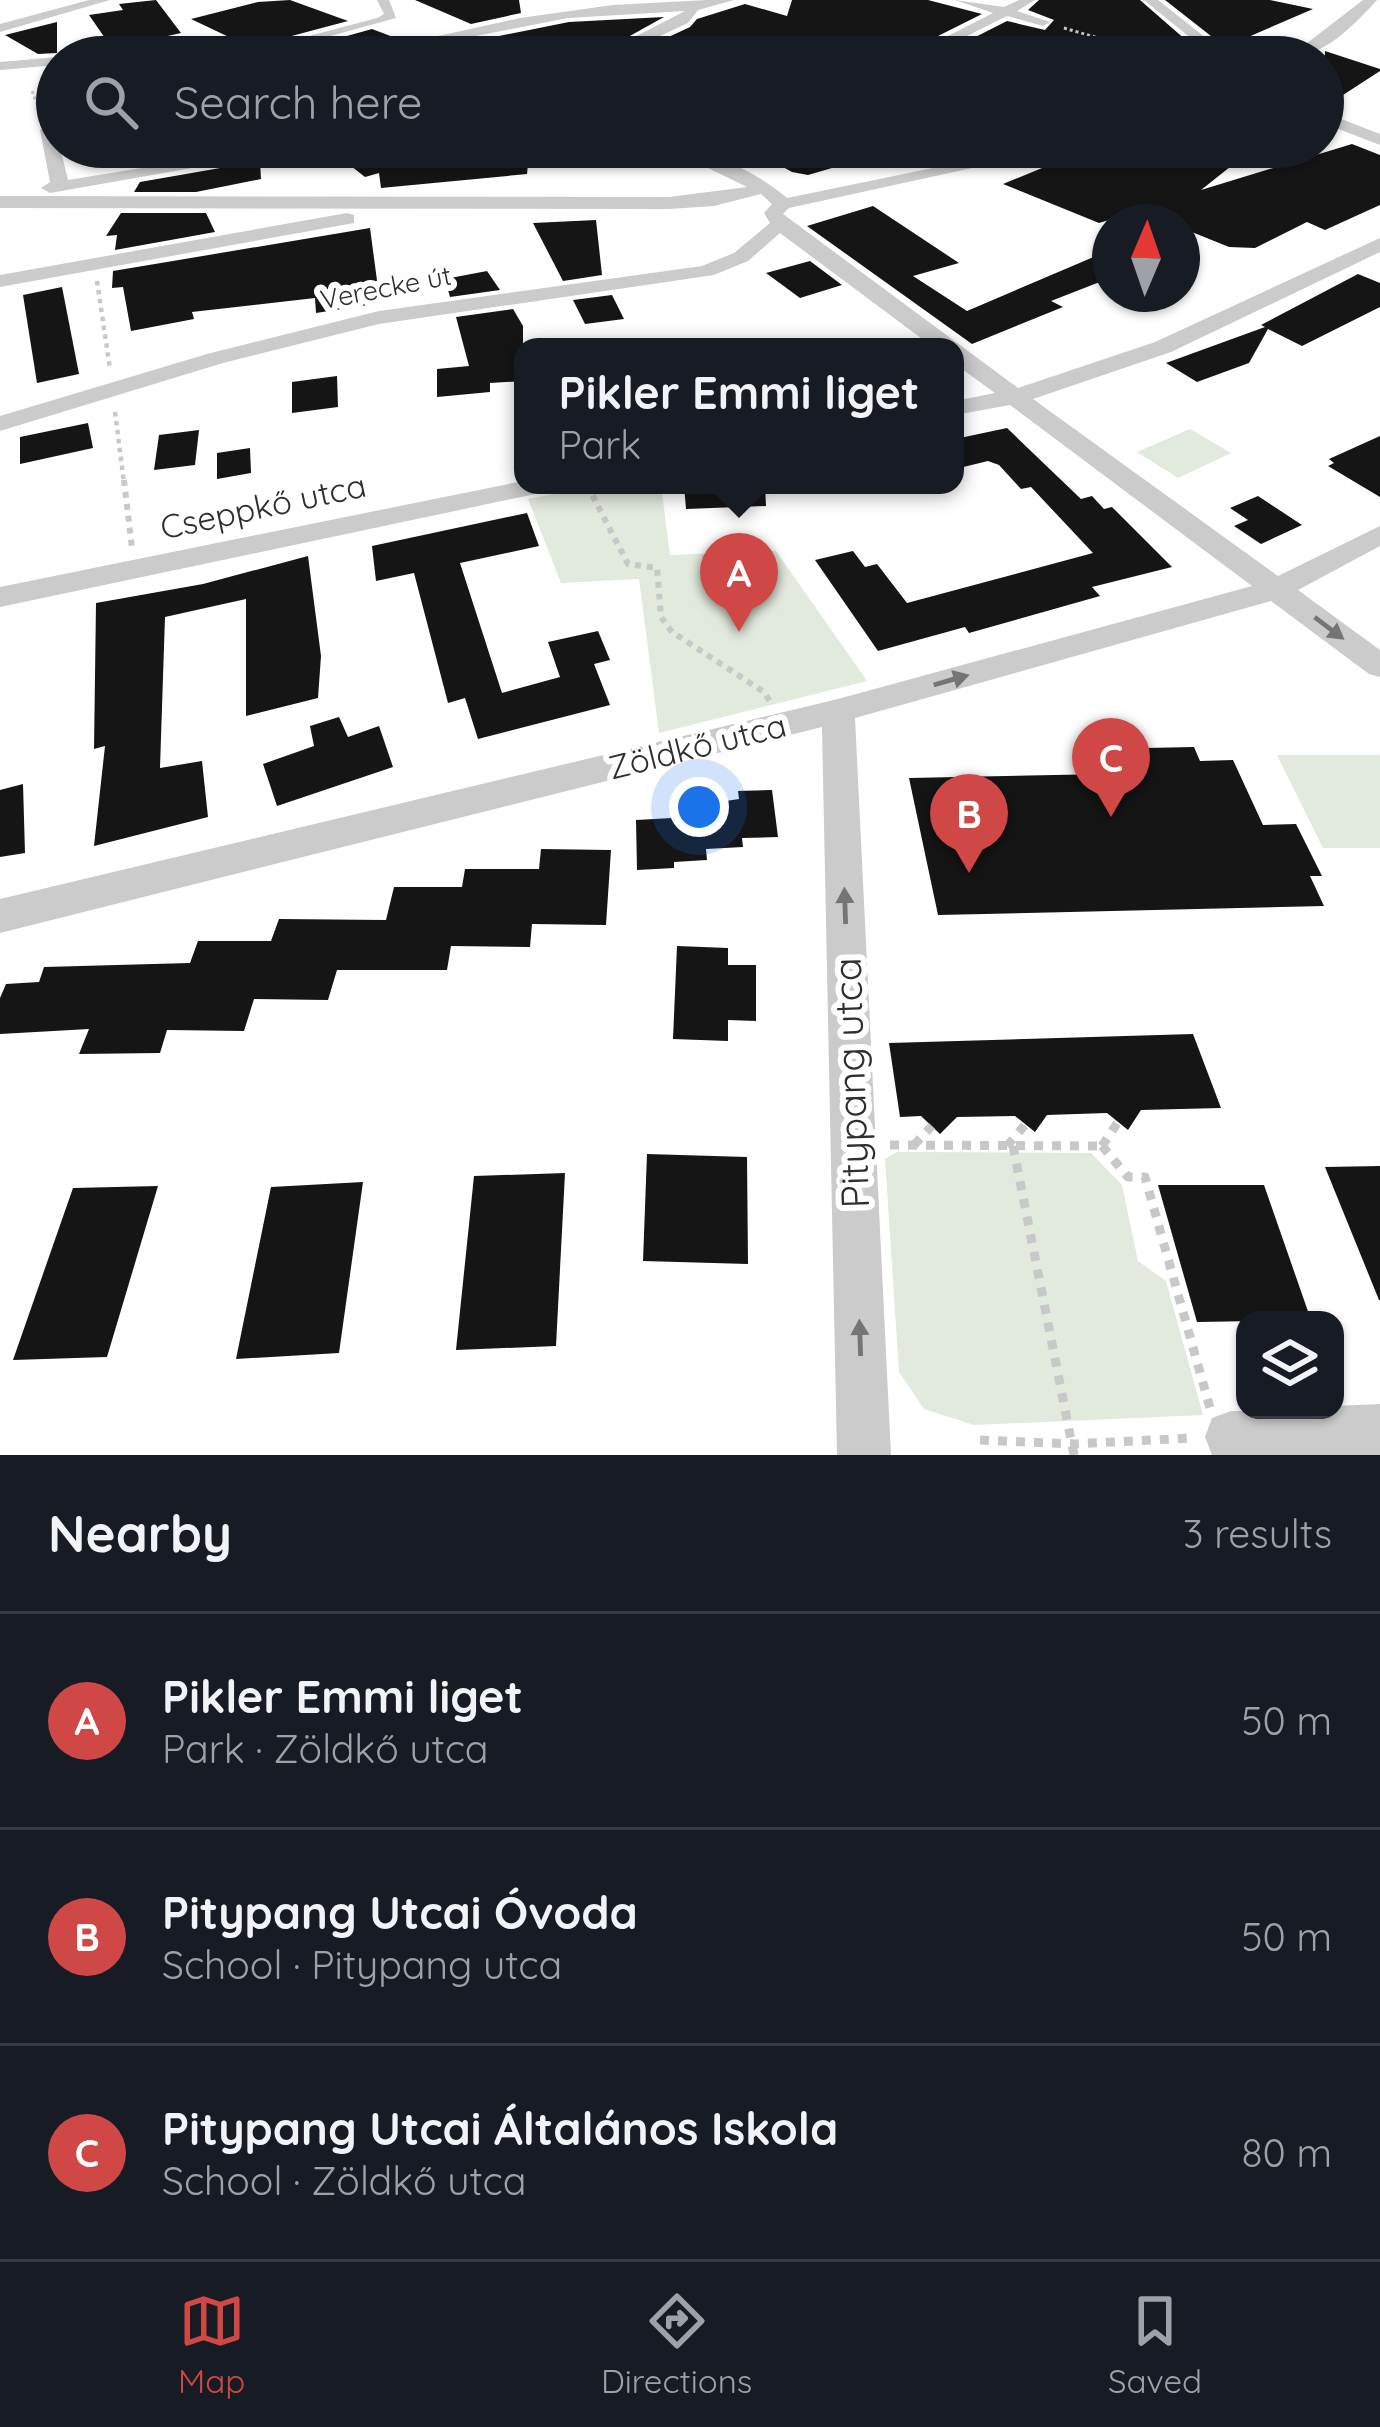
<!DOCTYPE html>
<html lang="en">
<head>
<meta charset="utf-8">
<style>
	body { margin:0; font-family:Quicksand,sans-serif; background:#242831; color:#f1f3f6 }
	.controls { position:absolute; right:36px; bottom:36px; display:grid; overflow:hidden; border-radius:24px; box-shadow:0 3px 9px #0004 }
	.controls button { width:108px; height:108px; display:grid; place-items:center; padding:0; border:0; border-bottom:3px solid #363941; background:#171b24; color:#f1f3f6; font:60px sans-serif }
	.compass { position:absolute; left:1092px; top:204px; width:108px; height:108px; border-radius:50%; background:#171b24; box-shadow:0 3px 9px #0004; rotate:2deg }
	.you { position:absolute; left:699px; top:807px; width:42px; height:42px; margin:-30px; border:9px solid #fff; border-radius:50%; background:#1a73e8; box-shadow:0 0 0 18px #1a73e833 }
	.badge { display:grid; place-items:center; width:78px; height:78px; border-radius:50%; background:#d04845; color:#fff; font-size:39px; font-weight:700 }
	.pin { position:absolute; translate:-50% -99px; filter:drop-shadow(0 3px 6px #0008) }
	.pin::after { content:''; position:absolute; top:63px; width:42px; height:36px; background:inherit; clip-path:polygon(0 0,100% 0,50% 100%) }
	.popup { position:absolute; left:514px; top:338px; width:450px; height:156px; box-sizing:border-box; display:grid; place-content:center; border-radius:24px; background:#171b24; filter:drop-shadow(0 3px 9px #0005); font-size:39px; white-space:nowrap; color:#9ea1a6 }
	.popup b { font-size:45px; color:#f1f3f6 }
	.popup::after { content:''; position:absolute; left:50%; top:100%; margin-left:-24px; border:24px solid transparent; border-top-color:#171b24 }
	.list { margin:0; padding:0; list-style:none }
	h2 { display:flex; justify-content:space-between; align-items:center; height:156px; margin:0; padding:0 48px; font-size:51px }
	h2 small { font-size:39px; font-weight:400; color:#9ea1a6 }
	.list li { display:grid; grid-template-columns:78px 1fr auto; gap:36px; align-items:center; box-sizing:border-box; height:216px; padding:0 48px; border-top:3px solid #363941 }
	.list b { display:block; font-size:45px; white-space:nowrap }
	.list p { margin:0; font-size:39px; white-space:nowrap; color:#9ea1a6 }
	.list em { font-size:39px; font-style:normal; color:#9ea1a6 }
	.icon { flex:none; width:66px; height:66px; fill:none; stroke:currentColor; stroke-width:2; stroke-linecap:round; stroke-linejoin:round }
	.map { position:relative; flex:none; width:1380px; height:1455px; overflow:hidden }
	.search { position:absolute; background:#171b24; box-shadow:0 3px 9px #0004; left:36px; right:36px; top:36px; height:132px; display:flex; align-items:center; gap:30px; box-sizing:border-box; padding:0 42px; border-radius:66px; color:#9ea1a6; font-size:45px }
	.sheet { height:804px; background:#171b24 }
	nav { display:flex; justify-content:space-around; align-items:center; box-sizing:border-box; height:168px; border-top:3px solid #363941; background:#171b24; font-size:33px; color:#9ea1a6 }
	nav a { display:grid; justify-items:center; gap:6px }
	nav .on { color:#d04845 }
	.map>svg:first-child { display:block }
	.green { fill:#e2e9dd }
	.building { fill:#151515 }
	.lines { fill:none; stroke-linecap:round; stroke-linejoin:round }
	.path-far3 { stroke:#c8c8c8; stroke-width:3; stroke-dasharray:3 3; stroke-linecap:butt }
	.path-far2 { stroke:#c8c8c8; stroke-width:4.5; stroke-dasharray:4.5 4.5; stroke-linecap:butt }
	.path-far1 { stroke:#c8c8c8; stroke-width:6; stroke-dasharray:6 6; stroke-linecap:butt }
	.path { stroke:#c8c8c8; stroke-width:9; stroke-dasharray:9 9; stroke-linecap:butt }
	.street { fill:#cbcbcb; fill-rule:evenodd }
	.oneway { fill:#757575 }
	.labels { text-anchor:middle; stroke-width:12; stroke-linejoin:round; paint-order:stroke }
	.far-street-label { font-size:27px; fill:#2e2e2e; stroke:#fff }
	.street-label { font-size:33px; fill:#2e2e2e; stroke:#fff }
	.near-street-label { font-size:39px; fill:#2e2e2e; stroke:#fff }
</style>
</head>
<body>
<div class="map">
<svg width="1380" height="1455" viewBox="0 0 1380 1455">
	<rect width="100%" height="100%" fill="#fff"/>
	<g class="green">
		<path d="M1190,429L1231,453L1178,478L1137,452Z"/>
		<path d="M602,485H661L670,555L776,551L867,681L659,733L639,579L561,583L528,499Z"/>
		<path d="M1277,755H1380V848H1323Z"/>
		<path d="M897,1152L1091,1153L1122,1185L1138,1261L1166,1281L1203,1415L974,1425L924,1409L899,1372L885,1159Z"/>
	</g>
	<g class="building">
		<path d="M156,0L181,33L119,47L114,40L107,41L89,15L123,10L119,4Z"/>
		<path d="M290,0L348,21L250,47L191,19L258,2Z"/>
		<path d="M415,0H519L521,13L471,24Z"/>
		<path d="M792,0H928L982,14L912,49L878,41L876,57H626L690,27L697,19L745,4L787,16Z"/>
		<path d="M1039,0H1140L1187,41L1163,49L1149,45L1127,57H1105L1027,36L977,57L938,56L1007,21L1045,30L1054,20L1028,10Z"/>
		<path d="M1165,0H1270L1313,9L1225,47Z"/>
		<path d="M664,17L592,57H482L489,38L569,22Z"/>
		<path d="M57,22V53L38,54L5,35Z"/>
		<path d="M372,29L401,40L338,57H272Z"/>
		<path d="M1325,51L1380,69V71L1323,108Z"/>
		<path d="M1352,144L1380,155V205L1325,230L1307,222L1255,248L1229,247L1182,228V222L1158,221L1143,215L1125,222L1123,216L1099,223L1003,184L1093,147H1206L1240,159L1201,190Z"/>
		<path d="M130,147H243L138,164Z"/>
		<path d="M375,147L399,166L470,156L528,164L527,174L381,188L379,173L365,177L337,155Z"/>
		<path d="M747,147H879L880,154L808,175L792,172Z"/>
		<path d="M260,161L261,179L196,192H134L140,182Z"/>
		<path d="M873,206L959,263L913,276L967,311L1110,250V278L1051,301L1063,307L972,344L807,226Z"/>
		<path d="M121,213H206L215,232L115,250L117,235L106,236Z"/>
		<path d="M596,220L602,275L563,281L533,223Z"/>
		<path d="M370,228L380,303L316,313L315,298L192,312L194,319L131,331L123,287L112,288L113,271Z"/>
		<path d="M810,261L842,285L800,298L766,273Z"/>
		<path d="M487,271L500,290L450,297L445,279Z"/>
		<path d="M1358,274L1380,283V307L1302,346L1268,329L1249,363L1197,382L1166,363L1265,327L1261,325Z"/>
		<path d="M62,287L79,374L37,383L23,295Z"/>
		<path d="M612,295L624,319L585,324L573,300Z"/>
		<path d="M513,309L523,326V381L490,383V392L437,397V369L469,366L456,317Z"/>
		<path d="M337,376L338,407L292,413V382Z"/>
		<path d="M88,423L93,448L20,464V437Z"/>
		<path d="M1007,428L1081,499L1092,496L1104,509L1112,507L1172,567L1092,587L1100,596L969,633L965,627L878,651L815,560L853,551L865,567L877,564L907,603L1093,553L1031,487L1021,489L999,465L988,461L955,469V439Z"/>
		<path d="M199,430L195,465L154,470L159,435Z"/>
		<path d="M1380,436V497L1328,466L1334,463L1329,459Z"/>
		<path d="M250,448L251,473L217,479V453Z"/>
		<path d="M684,485H765L766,506L686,509Z"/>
		<path d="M1258,496L1302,525L1261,544L1234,526L1248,520L1230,508Z"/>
		<path d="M527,513L539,546L460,563L502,693L560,677L548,642L598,631L610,660L594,664L610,705L478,739L465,698L448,703L414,573L376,581L372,546Z"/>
		<path d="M308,556L321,656L318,698L246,716V599L165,617L160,768L202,761L208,817L94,846L105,746L94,749L96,603L203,584Z"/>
		<path d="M339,717L348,737L379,726L393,767L277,806L263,764L314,746L310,726Z"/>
		<path d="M1194,747L1200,761L1233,760L1263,825L1296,824L1322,876H1310L1324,906L938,915L909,778L1106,774L1097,749Z"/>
		<path d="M23,784L25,853L0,857V790Z"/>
		<path d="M772,790L778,837L742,838L743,847L706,849L707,860L674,862V868L637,870L636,820L672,818V809L739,799L738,791Z"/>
		<path d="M541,849L611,850L606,925L532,924L530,947L451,946L447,970H337L328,1000L254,999L244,1031L167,1030L160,1053L79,1054L89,1029L0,1034V998L6,984L39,982L44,967L190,963L198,941H271L279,919L386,920L394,887H462L465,869H539Z"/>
		<path d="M677,946L728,948V965H756V1021L728,1020V1041L673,1039Z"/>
		<path d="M1193,1034L1221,1108L1141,1110L1128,1130L1107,1113L1047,1115L1035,1132L1015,1116L957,1117L940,1134L921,1116L900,1117L889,1043Z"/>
		<path d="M647,1154L747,1157L748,1264L643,1261Z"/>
		<path d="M1380,1166V1300H1379L1325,1167Z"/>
		<path d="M565,1173L556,1346L456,1350L474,1176Z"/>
		<path d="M363,1182L339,1353L236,1359L271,1187Z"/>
		<path d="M1158,1185H1264L1311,1320L1197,1322Z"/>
		<path d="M158,1186L107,1357L13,1360L73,1188Z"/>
	</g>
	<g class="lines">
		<g class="path-far3">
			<path d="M1064,28L1132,48"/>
			<path d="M32,91L42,116"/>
		</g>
		<g class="path-far2">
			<path d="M97,281L110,369"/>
			<path d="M115,412L124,483"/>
		</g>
		<g class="path-far1">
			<path d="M124,480L132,548"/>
			<path d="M587,485L628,564L657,568L661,617L672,632L764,692L771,703"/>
		</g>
		<g class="path">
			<path d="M890,1145L1102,1146"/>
			<path d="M914,1145L932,1126"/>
			<path d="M1007,1146L1025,1125"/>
			<path d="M1013,1146L1074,1455"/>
			<path d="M1102,1146L1128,1177H1145L1210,1408"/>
			<path d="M1102,1146L1118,1122"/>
			<path d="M980,1440L1073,1444L1192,1438"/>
		</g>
		<g class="street">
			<path d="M89,0H110L0,32V24Z"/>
			<path d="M377,0H389L396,18L254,57H229L377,18L384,14Z"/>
			<path d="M707,0H734L698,10L688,23L615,57H596L685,11L568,18L368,57H342L520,18L613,5Z"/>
			<path d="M955,0L1004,7L1019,0H1035L1017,11L1050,22L1043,26L1007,16L925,57H907L993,13Z"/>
			<path d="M1144,0H1158L1230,57H1214Z"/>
			<path d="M1363,0H1377C1354,25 1324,57 1289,57Z"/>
			<path d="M199,40L228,57H211L197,49L90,57Z"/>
			<path d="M1150,49L1170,57L1145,56Z"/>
			<path d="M57,57V65L0,70V62Z"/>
			<path d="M1323,112L1380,134V145L1323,123Z"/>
			<path d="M48,125L56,130L68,180L271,147H312L50,193L41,188L50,182L40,130Z"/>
			<path d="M665,147C705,147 757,172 787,198L1035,147H1069L789,208L783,214L1018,388L1155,342L1380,238V252L1171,352L1033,399L1278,576L1380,526V546L1298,590L1380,650V677L1369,674L1271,601L855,718L891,1455H837L822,727L0,933V899L838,699L1252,586L1010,405L955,415V401L995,393L955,364V347H933L780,233L748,261L714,275L379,324L223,363L0,431V416L207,354L379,311L702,266L734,253L770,223L764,213L772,204L761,194L714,206L669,209L0,208V196L669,197L747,187Z"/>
			<path d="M347,213L354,215V223L0,287V275Z"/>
			<path d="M523,481V485H553L540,493L0,607V587Z"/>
			<path d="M1380,1404V1455H1212L1205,1437L1212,1418L1231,1411L1335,1410V1406Z"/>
		</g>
	</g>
	<defs><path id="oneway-solid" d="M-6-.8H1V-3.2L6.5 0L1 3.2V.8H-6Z" transform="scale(3)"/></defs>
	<g class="oneway">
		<use href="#oneway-solid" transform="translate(1329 628) rotate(37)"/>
		<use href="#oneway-solid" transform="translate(951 680) rotate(-16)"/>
		<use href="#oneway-solid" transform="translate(845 906) rotate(-92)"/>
		<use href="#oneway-solid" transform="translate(860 1338) rotate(-92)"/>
	</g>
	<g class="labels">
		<g class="far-street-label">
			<text transform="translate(386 288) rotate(-11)" y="9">Verecke út</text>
		</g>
		<g class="street-label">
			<text transform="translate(263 506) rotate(-12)" y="12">Cseppkő utca</text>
			<text transform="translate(697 746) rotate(-14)" y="12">Zöldkő utca</text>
		</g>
		<g class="near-street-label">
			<text transform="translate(851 1083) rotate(-92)" y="14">Pitypang utca</text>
		</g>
	</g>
</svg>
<div class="controls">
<button><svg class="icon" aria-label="layers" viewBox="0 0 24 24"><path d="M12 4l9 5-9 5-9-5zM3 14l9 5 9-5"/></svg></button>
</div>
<svg class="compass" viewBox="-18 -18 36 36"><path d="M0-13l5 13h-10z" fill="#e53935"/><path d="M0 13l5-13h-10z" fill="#9ea1a6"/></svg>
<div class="you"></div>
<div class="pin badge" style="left:739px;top:632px">A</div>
<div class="popup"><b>Pikler Emmi liget</b>Park</div>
<div class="pin badge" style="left:969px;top:873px">B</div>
<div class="pin badge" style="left:1111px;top:817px">C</div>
<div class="search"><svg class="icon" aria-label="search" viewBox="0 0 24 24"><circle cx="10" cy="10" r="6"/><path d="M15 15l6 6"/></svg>Search here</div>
</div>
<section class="sheet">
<h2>Nearby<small>3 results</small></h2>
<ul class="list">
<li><span class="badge">A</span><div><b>Pikler Emmi liget</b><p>Park · Zöldkő utca</p></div><em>50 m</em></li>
<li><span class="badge">B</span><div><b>Pitypang Utcai Óvoda</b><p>School · Pitypang utca</p></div><em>50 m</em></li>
<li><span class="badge">C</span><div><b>Pitypang Utcai Általános Iskola</b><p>School · Zöldkő utca</p></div><em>80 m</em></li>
</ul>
</section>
<nav>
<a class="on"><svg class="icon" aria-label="map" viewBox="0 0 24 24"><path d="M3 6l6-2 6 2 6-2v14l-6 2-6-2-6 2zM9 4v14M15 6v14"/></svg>Map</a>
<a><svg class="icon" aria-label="directions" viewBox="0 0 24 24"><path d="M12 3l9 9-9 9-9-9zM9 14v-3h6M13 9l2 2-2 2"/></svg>Directions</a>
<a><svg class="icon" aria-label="saved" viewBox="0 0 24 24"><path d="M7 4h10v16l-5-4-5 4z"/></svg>Saved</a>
</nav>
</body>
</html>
